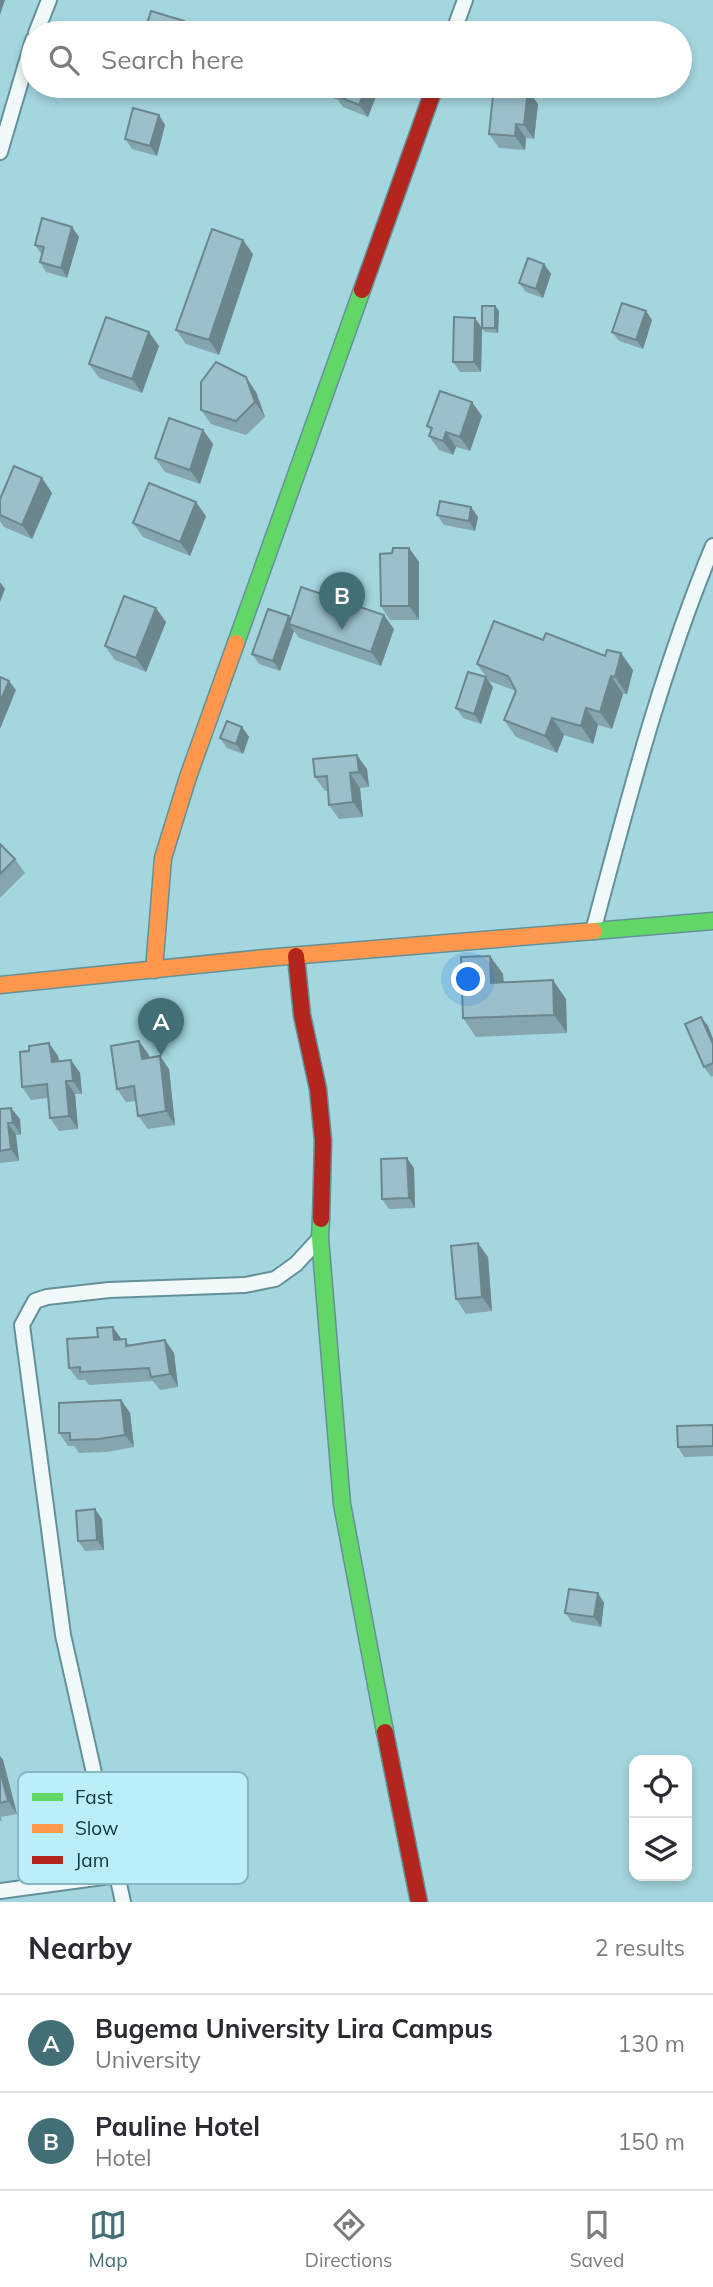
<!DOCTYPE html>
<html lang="en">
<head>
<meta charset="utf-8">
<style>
	body { margin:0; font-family:Mulish,sans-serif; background:#f2f2f3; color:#2b2b33 }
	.controls { position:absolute; right:21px; bottom:21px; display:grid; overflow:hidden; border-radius:14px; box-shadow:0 4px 10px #0003 }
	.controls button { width:63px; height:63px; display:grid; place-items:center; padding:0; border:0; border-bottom:2px solid #e1e1e2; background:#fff; color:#2b2b33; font:35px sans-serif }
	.you { position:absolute; left:469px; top:980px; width:24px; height:24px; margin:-18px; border:5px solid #fff; border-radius:50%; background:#1a73e8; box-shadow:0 0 0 10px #1a73e833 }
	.badge { display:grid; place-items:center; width:46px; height:46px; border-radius:50%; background:#426e76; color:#fff; font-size:23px; font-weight:700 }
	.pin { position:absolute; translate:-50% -58px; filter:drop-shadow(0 2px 4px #0008) }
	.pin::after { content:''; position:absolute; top:37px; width:24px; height:21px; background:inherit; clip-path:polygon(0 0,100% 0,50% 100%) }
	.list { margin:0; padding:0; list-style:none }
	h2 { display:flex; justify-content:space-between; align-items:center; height:91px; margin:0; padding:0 28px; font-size:30px }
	h2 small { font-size:23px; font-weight:400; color:#7c7c81 }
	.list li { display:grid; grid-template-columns:46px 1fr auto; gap:21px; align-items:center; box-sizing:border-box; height:98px; padding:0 28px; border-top:2px solid #e1e1e2 }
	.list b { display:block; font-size:26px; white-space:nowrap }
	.list p { margin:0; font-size:23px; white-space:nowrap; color:#7c7c81 }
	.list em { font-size:23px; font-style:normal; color:#7c7c81 }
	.icon { flex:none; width:38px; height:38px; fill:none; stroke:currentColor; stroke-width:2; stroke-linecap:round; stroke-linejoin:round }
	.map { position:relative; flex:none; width:713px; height:1902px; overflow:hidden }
	.search { position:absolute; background:#fff; box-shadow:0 4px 10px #0003; left:21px; right:21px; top:21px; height:77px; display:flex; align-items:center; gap:18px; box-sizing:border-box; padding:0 24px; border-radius:38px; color:#7c7c81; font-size:26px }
	.sheet { height:287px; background:#fff }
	nav { display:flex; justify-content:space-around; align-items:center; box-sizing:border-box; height:98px; border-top:2px solid #e1e1e2; background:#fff; font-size:19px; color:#7c7c81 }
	nav a { display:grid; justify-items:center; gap:4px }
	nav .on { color:#426e76 }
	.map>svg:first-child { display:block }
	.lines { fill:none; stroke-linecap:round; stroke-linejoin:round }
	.street-casing { stroke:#649198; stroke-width:18 }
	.fast-casing { stroke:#649198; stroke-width:19 }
	.slow-casing { stroke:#649198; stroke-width:19 }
	.jam-casing { stroke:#649198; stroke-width:19 }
	.street { stroke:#f1f9fa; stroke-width:14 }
	.fast { stroke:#63d668; stroke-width:16 }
	.slow { stroke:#ff974d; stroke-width:16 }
	.jam { stroke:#b3261e; stroke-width:16 }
	.wall { fill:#85a5af }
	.shaded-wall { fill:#6c868e }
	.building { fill:#9bc0cb; stroke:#6c868e; stroke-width:2 }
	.key { fill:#baeef9; stroke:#86b7c1; stroke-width:2 }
	.key-label { font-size:19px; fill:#0d363d }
</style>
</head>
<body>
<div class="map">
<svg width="713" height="1902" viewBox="0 0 713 1902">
	<rect width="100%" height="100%" fill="#a4d6e0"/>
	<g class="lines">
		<defs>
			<g id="street">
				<path d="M36,33L49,0"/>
				<path d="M453,33L465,0"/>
				<path d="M0,152L33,40"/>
				<path d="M593,931C628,801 661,671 713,546"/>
				<path d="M0,1891L118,1875"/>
				<path d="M123,1902L63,1635L22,1325L35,1301L47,1297L109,1290L245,1285L275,1279L296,1264L320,1238"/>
			</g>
			<g id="fast">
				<path d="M236,643L362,290"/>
				<path d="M594,931L713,921"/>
				<path d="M321,1219L320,1238L342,1504L385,1732"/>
			</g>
			<g id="slow">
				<path d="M154,970L163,858L188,777L236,643"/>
				<path d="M0,985L265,958L594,931"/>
			</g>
			<g id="jam">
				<path d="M362,290L435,86"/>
				<path d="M296,956L302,1015L318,1089L323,1141L321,1219"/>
				<path d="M385,1732L419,1902"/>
			</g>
		</defs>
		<use href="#street" class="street-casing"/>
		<use href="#fast" class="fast-casing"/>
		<use href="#slow" class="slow-casing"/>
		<use href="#jam" class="jam-casing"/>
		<use href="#street" class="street"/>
		<use href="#fast" class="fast"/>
		<use href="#slow" class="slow"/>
		<use href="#jam" class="jam"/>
	</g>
	<g class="wall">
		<path d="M144,86H178L175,95Z"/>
		<path d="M305,86H380L368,117L343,107L338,100L307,88Z"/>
		<path d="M538,104L534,139L526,138L525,150L499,148L489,134Z"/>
		<path d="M159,115L165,125L157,156L132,149L125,139Z"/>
		<path d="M72,227L79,237L67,278L46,272L40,262L42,255L35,245Z"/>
		<path d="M253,254L219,355L186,344L176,330Z"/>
		<path d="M544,264L551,274L543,298L526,292L519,283Z"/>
		<path d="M495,306L499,311L498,333L485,332L482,328L481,372H460L453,362L482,327Z"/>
		<path d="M646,311L652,320L643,349L619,341L612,332Z"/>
		<path d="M159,346L142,393L99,378L89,364Z"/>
		<path d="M256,392L265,417L246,435L211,424L201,410Z"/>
		<path d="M482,416L470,451L456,447L453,455L439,450L429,436L431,431L427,426Z"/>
		<path d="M203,430L213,444L200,484L165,472L155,458Z"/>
		<path d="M42,478L52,493L32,539L4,527L0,521V499Z"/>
		<path d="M471,507L478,517L475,531L444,525L437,515Z"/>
		<path d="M206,516L190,556L143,537L133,523Z"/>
		<path d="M409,548L419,562V620H390L381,606L392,553Z"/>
		<path d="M290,618L394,629L381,666L299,638L294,631L280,671L259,664L252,654Z"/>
		<path d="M166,622L146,672L115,660L105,646Z"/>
		<path d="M543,640L633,670L627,694H623L612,729L598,725L593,744L564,735L557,753L516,737L504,720L516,691L489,681L477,664Z"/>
		<path d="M493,687L481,724L463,718L456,708Z"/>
		<path d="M242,727L249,737L243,754L227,748L220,738Z"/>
		<path d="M367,769L369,787L360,788L363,817L339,819L329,805L328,791H325L315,777Z"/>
		<path d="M0,844L15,859L25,873L0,898Z"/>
		<path d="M490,956L503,974L504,982L566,999L567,1033L476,1037L463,1018Z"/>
		<path d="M701,1017L708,1026L713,1039V1076L711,1077L704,1067Z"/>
		<path d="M149,1055V1058L169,1069L175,1125L148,1129L138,1116L136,1101L126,1102L117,1089Z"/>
		<path d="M58,1056L59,1061L71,1060L80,1073L82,1094H75L78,1129L59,1131L50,1118L48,1098L31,1100L22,1087Z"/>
		<path d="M0,1109L20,1119L21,1135H16L19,1161L0,1163Z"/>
		<path d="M414,1168L415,1208L389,1209L382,1199Z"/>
		<path d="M488,1257L492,1311L466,1314L456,1299Z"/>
		<path d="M122,1340L130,1345L165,1340L174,1353L178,1387L160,1390L153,1381L89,1385L85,1380H78L69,1368Z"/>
		<path d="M121,1400L130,1413L134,1447L107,1452L79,1453L74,1446H68L59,1433Z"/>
		<path d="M713,1425V1456L684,1457L678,1447Z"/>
		<path d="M102,1519L104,1550L85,1551L78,1541Z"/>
		<path d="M598,1593L604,1603L601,1627L572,1622L565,1613Z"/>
		<path d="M0,1756L3,1760L17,1814L1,1817L2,1821H0Z"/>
	</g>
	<g class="shaded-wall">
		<path d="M0,0H5L0,15Z"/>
		<path d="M184,21L193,33H180Z"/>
		<path d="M169,86H178L175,95Z"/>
		<path d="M367,86H380L368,117L359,105Z"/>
		<path d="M528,90L538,104L534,139L524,125Z"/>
		<path d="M159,115L165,125L157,156L150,146Z"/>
		<path d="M516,124L526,138L525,150L515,136Z"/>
		<path d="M72,227L79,237L67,278L61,268Z"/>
		<path d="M243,240L253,254L219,355L209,340Z"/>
		<path d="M544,264L551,274L543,298L536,289Z"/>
		<path d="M495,306L499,311L498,333L495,328Z"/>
		<path d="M646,311L652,320L643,349L636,340Z"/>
		<path d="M475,318L482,328L481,372L474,362Z"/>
		<path d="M149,332L159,346L142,393L132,379Z"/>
		<path d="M246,377L256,392L265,417L255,402Z"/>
		<path d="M472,402L482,416L470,451L460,437Z"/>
		<path d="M203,430L213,444L200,484L190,470Z"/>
		<path d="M446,432L456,447L453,455L443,441Z"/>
		<path d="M42,478L52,493L32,539L22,525Z"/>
		<path d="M196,502L206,516L190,556L180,542Z"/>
		<path d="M471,507L478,517L475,531L469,521Z"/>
		<path d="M409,548L419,562V620L409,606Z"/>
		<path d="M0,582L5,589L0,602Z"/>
		<path d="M156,608L166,622L146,672L136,658Z"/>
		<path d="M384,615L394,629L381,666L371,652Z"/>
		<path d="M289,616L296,626L289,624L294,631L280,671L273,661Z"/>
		<path d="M621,653L633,670L627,694L615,677Z"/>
		<path d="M611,676L623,694L612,729L600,712Z"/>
		<path d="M486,677L493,687L481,724L474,714Z"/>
		<path d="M9,681L16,690L0,729V702Z"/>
		<path d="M586,708L598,725L593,744L581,726Z"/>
		<path d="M552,718L564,735L557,753L545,736Z"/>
		<path d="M242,727L249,737L243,754L236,744Z"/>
		<path d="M357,755L367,769L369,787L359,772Z"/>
		<path d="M350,773L360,788L363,817L353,802Z"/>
		<path d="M490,956L503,974L504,1001L491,983Z"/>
		<path d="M553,980L566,999L567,1033L554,1015Z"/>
		<path d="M701,1017L708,1026L713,1039V1044Z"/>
		<path d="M139,1041L149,1055L151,1072L142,1059Z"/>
		<path d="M49,1043L58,1056L61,1075L52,1062Z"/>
		<path d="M160,1056L169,1069L175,1125L166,1111Z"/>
		<path d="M71,1060L80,1073L82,1094L73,1081Z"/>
		<path d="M66,1081L75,1094L78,1129L69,1116Z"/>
		<path d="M11,1108L20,1119L21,1135L13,1123Z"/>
		<path d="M8,1123L16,1135L19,1161L11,1149Z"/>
		<path d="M407,1158L414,1168L415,1208L409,1198Z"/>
		<path d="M478,1243L488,1257L492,1311L482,1297Z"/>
		<path d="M113,1327L122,1340H114Z"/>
		<path d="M165,1340L174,1353L178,1387L170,1374Z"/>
		<path d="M121,1400L130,1413L134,1447L125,1435Z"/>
		<path d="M95,1509L102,1519L104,1550L97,1540Z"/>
		<path d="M598,1593L604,1603L601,1627L594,1617Z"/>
		<path d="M0,1756L3,1760L17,1814L8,1801L0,1770Z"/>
	</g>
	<g class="building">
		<path d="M151,11L184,21L180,33H144Z"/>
		<path d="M292,24L310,33H288Z"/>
		<path d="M323,86H367L359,105L334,95L336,91Z"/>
		<path d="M494,86L528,90L524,125L516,124L515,136L489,134Z"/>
		<path d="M133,108L159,115L150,146L125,139Z"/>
		<path d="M42,218L72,227L61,268L40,262L44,247L35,245Z"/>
		<path d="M212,229L243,240L209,340L176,330Z"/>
		<path d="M528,258L544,264L536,289L519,283Z"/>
		<path d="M622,303L646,311L636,340L612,332Z"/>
		<rect x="482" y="306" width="13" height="22"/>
		<path d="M106,317L149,332L132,379L89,364Z"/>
		<path d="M454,317L475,318L474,362H453Z"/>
		<path d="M216,362L246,377L255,402L236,421L201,410V382Z"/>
		<path d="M440,391L472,402L460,437L446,432L443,441L429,436L432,428L427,426Z"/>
		<path d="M169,418L203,430L190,470L155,458Z"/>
		<path d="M14,466L42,478L22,525L0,515V499Z"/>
		<path d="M149,483L196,502L180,542L133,523Z"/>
		<path d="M440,501L471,507L469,521L437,515Z"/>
		<path d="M393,548H409V606H381L380,554L392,553Z"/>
		<path d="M301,587L384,615L371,652L289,624Z"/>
		<path d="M124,596L156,608L136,658L105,646Z"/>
		<path d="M268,609L289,616L273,661L252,654Z"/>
		<path d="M494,621L543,640L546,633L605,656L607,650L621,653L615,677L611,676L600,712L586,708L581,726L552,718L545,736L504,720L516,691L508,676L477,664Z"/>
		<path d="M468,672L486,677L474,714L456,708Z"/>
		<path d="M0,677L9,681L0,702Z"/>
		<path d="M227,721L242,727L236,744L220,738Z"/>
		<path d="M357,755L359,772L350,773L353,802L329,805L327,776L315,777L313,759Z"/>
		<path d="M0,844L15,859L0,874Z"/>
		<path d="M490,956L491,983L553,980L554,1015L463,1018L461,957Z"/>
		<path d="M701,1017L713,1044V1063L704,1067L685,1024Z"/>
		<path d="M139,1041L142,1059L160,1056L166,1111L138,1116L134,1086L117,1089L111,1046Z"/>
		<path d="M49,1043L52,1062L71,1060L73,1081H66L69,1116L50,1118L47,1084L22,1087L20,1052L29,1051V1046Z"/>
		<path d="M11,1108L13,1123H8L11,1149L0,1151V1109Z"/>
		<path d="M407,1158L409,1198L382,1199L381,1159Z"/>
		<path d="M478,1243L482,1297L456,1299L451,1246Z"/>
		<path d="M113,1327L114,1340L126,1339V1346L165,1340L170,1374L151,1377L149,1368L80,1372V1367L69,1368L67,1339L98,1337L97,1328Z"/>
		<path d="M121,1400L125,1435L98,1439L70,1440V1433H59V1403Z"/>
		<path d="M713,1425V1446L678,1447L677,1426Z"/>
		<path d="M95,1509L97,1540L78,1541L76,1511Z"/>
		<path d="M569,1589L598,1593L594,1617L565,1613Z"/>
		<path d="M0,1770L8,1801L0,1803Z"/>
	</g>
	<rect x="18" y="1772" width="230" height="112" rx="10" class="key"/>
	<rect x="32" y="1793" width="31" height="8" fill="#63d668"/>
	<rect x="32" y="1824" width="31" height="9" fill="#ff974d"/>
	<rect x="32" y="1856" width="31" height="8" fill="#b3261e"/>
	<g class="key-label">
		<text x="75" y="1804">Fast</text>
		<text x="75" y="1835">Slow</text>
		<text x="75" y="1867">Jam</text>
	</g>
</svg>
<div class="controls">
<button><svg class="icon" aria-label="locate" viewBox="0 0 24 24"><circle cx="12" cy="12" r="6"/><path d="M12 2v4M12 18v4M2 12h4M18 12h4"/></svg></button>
<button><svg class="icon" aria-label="layers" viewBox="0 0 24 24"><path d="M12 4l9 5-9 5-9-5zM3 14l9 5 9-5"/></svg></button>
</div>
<div class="you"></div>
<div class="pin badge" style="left:161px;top:1056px">A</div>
<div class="pin badge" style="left:342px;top:630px">B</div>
<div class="search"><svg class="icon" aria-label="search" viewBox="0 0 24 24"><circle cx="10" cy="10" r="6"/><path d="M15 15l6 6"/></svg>Search here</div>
</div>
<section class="sheet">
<h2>Nearby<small>2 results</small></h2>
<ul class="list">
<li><span class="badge">A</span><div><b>Bugema University Lira Campus</b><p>University</p></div><em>130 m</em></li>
<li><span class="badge">B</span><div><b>Pauline Hotel</b><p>Hotel</p></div><em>150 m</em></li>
</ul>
</section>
<nav>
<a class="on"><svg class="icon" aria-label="map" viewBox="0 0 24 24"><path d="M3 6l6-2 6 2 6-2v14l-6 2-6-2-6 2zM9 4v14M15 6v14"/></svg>Map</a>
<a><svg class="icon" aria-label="directions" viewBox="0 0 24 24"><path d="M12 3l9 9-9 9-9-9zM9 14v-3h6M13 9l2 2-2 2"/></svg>Directions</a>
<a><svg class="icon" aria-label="saved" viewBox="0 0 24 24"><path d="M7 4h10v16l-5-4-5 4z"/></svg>Saved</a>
</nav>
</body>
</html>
